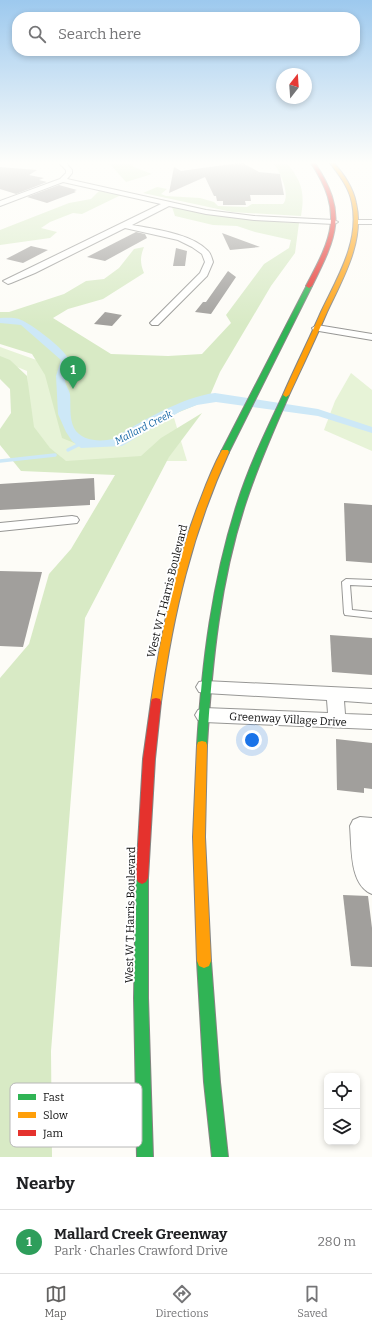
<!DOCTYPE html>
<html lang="en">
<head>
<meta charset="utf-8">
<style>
	body { margin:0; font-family:Bitter,serif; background:#f2f2f2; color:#202124 }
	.controls { position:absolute; right:12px; bottom:12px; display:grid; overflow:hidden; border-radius:8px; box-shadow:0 2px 6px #0003 }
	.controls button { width:36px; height:36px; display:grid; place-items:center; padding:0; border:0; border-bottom:1px solid #e0e0e0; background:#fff; color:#202124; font:20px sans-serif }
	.compass { position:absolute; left:276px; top:68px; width:36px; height:36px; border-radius:50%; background:#fff; box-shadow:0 2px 6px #0003; rotate:17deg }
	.you { position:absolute; left:252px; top:740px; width:14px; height:14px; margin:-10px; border:3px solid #fff; border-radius:50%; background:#1a73e8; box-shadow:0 0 0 6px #1a73e833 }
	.badge { display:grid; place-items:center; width:26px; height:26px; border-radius:50%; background:#646362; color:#fff; font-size:13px; font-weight:700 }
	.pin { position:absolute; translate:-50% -33px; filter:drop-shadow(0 1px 2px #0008) }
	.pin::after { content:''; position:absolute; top:21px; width:14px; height:12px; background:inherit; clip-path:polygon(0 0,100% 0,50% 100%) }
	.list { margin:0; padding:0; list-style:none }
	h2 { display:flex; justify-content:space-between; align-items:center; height:52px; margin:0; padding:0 16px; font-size:17px }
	h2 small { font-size:13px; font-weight:400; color:#757577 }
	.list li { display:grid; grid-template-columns:26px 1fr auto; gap:12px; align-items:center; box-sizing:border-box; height:64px; padding:0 16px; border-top:1px solid #e0e0e0 }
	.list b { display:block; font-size:15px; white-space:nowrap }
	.list p { margin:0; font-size:13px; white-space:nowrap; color:#757577 }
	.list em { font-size:13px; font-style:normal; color:#757577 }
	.icon { flex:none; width:22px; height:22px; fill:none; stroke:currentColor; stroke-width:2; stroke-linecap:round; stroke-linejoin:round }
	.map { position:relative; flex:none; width:372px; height:1157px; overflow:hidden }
	.search { position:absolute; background:#fff; box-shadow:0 2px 6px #0003; left:12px; right:12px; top:12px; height:44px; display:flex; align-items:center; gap:10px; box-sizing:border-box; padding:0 14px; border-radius:16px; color:#757577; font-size:15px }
	.sheet { height:116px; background:#fff }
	nav { display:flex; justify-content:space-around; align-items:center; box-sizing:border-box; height:56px; border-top:1px solid #e0e0e0; background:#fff; font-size:11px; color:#757577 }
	nav a { display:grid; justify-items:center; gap:2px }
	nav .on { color:#646362 }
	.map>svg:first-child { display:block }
	.green { fill:#e7f3d7 }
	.forest { fill:#d8eac5 }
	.water { fill:#cde8f7 }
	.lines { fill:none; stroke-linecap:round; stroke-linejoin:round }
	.stream { stroke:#cde8f7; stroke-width:3.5 }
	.building { fill:#a19f9c }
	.lane-casing { stroke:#979795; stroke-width:2 }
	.street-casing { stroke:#979795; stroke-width:2 }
	.fast-casing { stroke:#858482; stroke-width:2 }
	.slow-casing { stroke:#858482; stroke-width:2 }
	.jam-casing { stroke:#858482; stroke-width:2 }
	.lane { fill:#fffffe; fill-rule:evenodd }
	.street { fill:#fffffe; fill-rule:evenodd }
	.fast { fill:#30b455; fill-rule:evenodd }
	.slow { fill:#ff9f0a; fill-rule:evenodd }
	.jam { fill:#e5322d; fill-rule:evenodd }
	.labels { text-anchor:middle; stroke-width:4; stroke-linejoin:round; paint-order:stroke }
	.far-water-label { font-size:10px; font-style:italic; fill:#1768a6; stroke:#fff }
	.street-label { font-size:11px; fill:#111; stroke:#fff }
	.key { fill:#fff; stroke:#b8b8b8; stroke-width:1 }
	.key-label { font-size:11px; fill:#111 }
</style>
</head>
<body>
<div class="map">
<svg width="372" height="1157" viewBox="0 0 372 1157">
	<rect width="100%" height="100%" fill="#fdfcf7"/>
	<g class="green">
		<path d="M0,347L171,408L187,461H30L27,371L0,360Z"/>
		<path d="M351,373L372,390V451L324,430L335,401Z"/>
	</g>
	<g class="forest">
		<path d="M109,163H130L134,167L152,174L126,182Z"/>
		<path d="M273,163H287C302,182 305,192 301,216L232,212L143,193L157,187L167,189L161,194L166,196L200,198L214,202L218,206L247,207L252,204H283C291,195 280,171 273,163Z"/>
		<path d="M99,191L121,195L82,214L73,213L50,222L41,228L57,232L50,238L0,245V230L69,203L91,199Z"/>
		<path d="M172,207C214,217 256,221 299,223L295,253L271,286L220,372L208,400L165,418L136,433L84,447L62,438L45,375L32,354L0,344V312H9L64,294L86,281L104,279L119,268L134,249L144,247C140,257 140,263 144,273L103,299L68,309L53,318L111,354L168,356L202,354L231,323L226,315L264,264L289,248L291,240L255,232L237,226L213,225L175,216Z"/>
		<path d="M0,356L10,360L27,376L34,427L50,448L66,461L141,456L161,438L202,413L169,457L85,618L51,1051L52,1157H0V678L29,644L49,574L71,549L115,475L21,471L0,445V429L11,413L10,389L0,379Z"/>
	</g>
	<path class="water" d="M0,318C7,318 15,317 21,320C30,323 66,350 68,359C70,366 64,373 65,380C65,385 69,389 70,394C71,405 69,418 74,428C81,441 100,442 113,439C139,422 185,396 215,393L318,409L372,427V433L318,416L216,402L197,405L181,411L122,446L81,448L72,441L66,432L58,414L56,376L61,360L21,325L0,323Z"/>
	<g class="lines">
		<g class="stream">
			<path d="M68,450L82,443"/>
			<path d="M0,461L55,455"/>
		</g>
	</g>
	<g class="building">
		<path d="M238,163H243L259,172L280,174L284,195H250L251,201H245L246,205H223V201H217L216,196H214L205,177L169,193L174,167L181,171Z"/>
		<path d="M0,167L37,170L29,175L44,178L39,180L47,182L16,194L0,189Z"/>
		<path d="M59,185L77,190L74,191L76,192L47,203L27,197Z"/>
		<path d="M136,232L145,234L147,238L105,261L87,257Z"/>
		<path d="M222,233L260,247L230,250Z"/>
		<path d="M31,246L48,250L23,263L6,259Z"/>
		<path d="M176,248L187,251L185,266H173Z"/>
		<path d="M228,271L236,277L211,314L195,312L203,302H206Z"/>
		<path d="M105,312L122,315L112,326L94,324Z"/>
		<path d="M94,478L95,500H90V505L0,510V484Z"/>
		<path d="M344,503L372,505V563L346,561Z"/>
		<path d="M0,571L42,572L23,647L0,646Z"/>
		<path d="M330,635L372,638V675L332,672Z"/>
		<path d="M336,739L372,743V789L364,788V793L337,790Z"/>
		<path d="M343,895L368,896L372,928V967L351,966Z"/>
	</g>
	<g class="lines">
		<defs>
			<path id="lane" d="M346,579L372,580V586L350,585L352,610L372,612V618L345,615L344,613L342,582Z"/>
			<g id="street">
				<path d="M59,163H66L72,170V173L67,179L206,210L254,216L334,220L338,222L334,224L254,220L206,214L169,206L132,225C154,229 193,234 208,251C211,254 212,259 213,262L207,276L158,325H152L150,323L200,273L205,262L202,254L192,247L178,240L125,228L35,273L11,283L8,284L3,281L161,204L63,182L0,206V201L60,179L66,173V170Z"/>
				<rect x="354" y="220" width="18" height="4"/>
				<path d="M317,325L372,334V340L313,330L312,328Z"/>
				<path d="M72,516L77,517L79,520L77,523L0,531V523Z"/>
				<path d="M205,681L372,689V703L344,701L345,714L372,715V729L204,722L198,720L195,715L198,710L204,708L328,713L327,700L205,693L199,692L196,687L199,682Z"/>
				<path d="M360,817L372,818V894C349,885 352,847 350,826L353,820Z"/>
			</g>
			<g id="fast">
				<path d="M307,285L312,286L228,454H222L221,452Z"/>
				<path d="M286,393L289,395C274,430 258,465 246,502C220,580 212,663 207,745L206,748L202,749L198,748L197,745C202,663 212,582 237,504C249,466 266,431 283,395Z"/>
				<path d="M142,872L146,874L148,878V998L153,1157H137L134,998L136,878L138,874Z"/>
				<path d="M204,954L209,956L211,961L220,1082L228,1157H212L204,1082L197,961L199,956Z"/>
			</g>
			<g id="slow">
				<path d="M330,163H334C344,175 353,187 356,203C365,241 343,278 327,312C315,340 302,367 289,395L286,397L283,395C295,367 309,340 321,312C337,278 360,242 352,203C349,187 339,175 330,163Z"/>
				<path d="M222,450H228L229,452C192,533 173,614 161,702L160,705L156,706L152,705L151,702C161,632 175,563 201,498C207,482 214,465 222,450Z"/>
				<path d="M202,741L206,742L207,745L205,837L211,961L209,966L204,968L199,966L197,961L193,837L197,745L198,742Z"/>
			</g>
			<g id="jam">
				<path d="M311,163H315C348,213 337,236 312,286L309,288L306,286C332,237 344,213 311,163Z"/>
				<path d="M156,698L160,699L161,702L155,759L148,878L146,882L142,884L138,882L136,878L143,759L151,702L152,699Z"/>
			</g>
		</defs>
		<use href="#lane" class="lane-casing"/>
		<use href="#street" class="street-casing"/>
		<use href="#fast" class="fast-casing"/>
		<use href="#slow" class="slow-casing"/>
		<use href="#jam" class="jam-casing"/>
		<use href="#lane" class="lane"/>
		<use href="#street" class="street"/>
		<use href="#fast" class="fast"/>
		<use href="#slow" class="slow"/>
		<use href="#jam" class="jam"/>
	</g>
	<linearGradient id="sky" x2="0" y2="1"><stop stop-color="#9dc9ee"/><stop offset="0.5" stop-color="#fefefb"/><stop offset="1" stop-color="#fefefb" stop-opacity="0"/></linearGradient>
	<rect width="372" height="325" fill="url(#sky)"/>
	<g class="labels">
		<g class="far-water-label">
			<text transform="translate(143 427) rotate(-27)" y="4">Mallard Creek</text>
		</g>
		<g class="street-label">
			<text transform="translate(167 591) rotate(-76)" y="4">West W T Harris Boulevard</text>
			<text transform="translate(288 719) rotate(3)" y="4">Greenway Village Drive</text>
			<text transform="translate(130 915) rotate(-89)" y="4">West W T Harris Boulevard</text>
		</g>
	</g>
	<rect x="10" y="1083" width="132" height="64" rx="6" class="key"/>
	<rect x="18" y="1094" width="18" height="6" fill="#30b455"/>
	<rect x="18" y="1112" width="18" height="6" fill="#ff9f0a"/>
	<rect x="18" y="1130" width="18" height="6" fill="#e5322d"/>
	<g class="key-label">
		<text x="43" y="1101">Fast</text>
		<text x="43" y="1119">Slow</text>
		<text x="43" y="1137">Jam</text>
	</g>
</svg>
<div class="controls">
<button><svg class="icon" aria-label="locate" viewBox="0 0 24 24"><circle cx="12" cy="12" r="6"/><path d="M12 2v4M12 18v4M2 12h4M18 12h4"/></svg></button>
<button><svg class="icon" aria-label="layers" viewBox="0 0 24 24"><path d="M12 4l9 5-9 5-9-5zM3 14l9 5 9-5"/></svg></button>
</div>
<svg class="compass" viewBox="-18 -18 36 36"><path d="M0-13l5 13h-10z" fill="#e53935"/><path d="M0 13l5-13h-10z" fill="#757577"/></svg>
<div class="you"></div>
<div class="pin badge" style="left:73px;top:389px;background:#2e9e5b">1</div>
<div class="search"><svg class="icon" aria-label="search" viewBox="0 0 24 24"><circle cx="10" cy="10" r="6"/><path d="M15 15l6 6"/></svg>Search here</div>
</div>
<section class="sheet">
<h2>Nearby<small></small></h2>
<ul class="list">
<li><span class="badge" style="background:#2e9e5b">1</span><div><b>Mallard Creek Greenway</b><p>Park · Charles Crawford Drive</p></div><em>280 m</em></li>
</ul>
</section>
<nav>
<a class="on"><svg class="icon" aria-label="map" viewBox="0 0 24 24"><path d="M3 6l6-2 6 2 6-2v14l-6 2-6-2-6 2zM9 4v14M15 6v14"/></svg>Map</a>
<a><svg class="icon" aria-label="directions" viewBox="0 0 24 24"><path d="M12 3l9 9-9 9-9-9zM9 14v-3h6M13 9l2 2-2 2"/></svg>Directions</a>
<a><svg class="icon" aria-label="saved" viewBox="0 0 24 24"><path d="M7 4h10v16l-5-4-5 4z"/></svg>Saved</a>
</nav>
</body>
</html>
